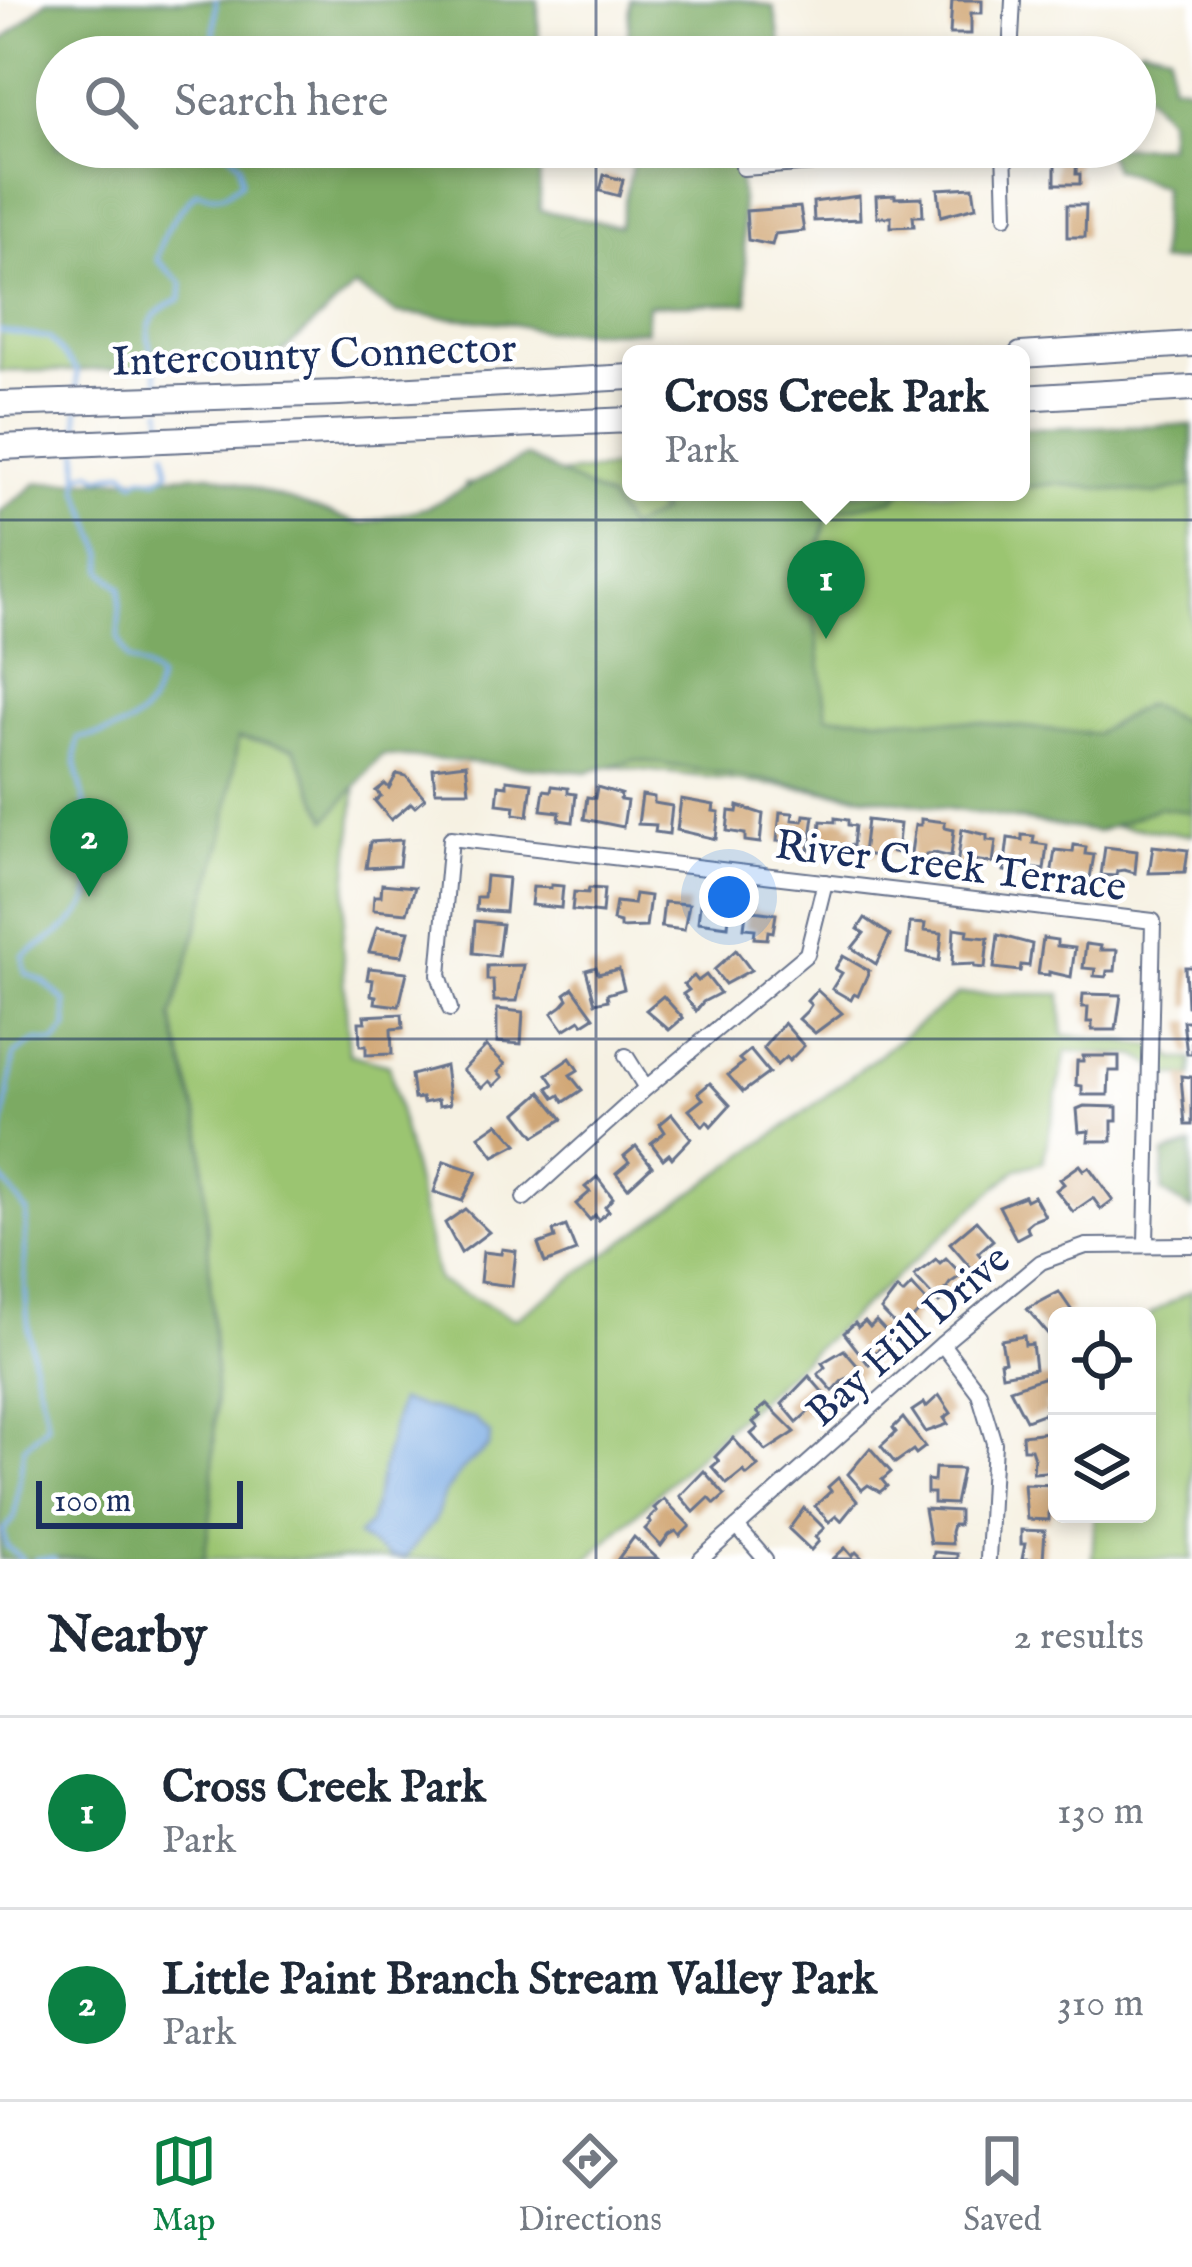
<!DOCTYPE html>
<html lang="en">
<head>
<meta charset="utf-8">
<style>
	body { margin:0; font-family:"IM FELL English",serif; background:#f6f6f7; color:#1f2937 }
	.controls { position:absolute; right:36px; bottom:36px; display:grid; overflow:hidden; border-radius:18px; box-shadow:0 6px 18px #0003 }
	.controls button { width:108px; height:108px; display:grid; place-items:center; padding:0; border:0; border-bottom:3px solid #e0e1e3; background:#fff; color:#1f2937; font:60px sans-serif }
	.scale { position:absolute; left:36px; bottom:30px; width:207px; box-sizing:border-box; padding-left:12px; border:6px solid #1b2f5e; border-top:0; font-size:33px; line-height:42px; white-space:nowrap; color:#1b2f5e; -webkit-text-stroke:9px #fff; paint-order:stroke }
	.you { position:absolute; left:729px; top:897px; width:42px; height:42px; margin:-30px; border:9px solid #fff; border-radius:50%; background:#1a73e8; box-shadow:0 0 0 18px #1a73e833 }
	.badge { display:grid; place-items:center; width:78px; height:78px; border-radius:50%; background:#0b8043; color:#fff; font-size:39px; font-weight:700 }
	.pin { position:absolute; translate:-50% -99px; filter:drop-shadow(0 3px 6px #0008) }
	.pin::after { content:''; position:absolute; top:63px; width:42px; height:36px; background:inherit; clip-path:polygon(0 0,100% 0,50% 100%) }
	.popup { position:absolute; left:622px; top:345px; width:408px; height:156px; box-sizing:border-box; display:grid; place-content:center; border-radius:18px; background:#fff; filter:drop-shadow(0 3px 9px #0005); font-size:39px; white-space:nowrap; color:#747a83 }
	.popup b { font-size:45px; color:#1f2937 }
	.popup::after { content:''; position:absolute; left:50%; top:100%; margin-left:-24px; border:24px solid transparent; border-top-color:#fff }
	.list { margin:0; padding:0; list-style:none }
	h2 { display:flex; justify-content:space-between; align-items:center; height:156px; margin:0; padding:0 48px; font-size:51px }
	h2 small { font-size:39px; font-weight:400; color:#747a83 }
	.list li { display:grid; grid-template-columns:78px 1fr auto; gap:36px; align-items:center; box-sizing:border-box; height:192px; padding:0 48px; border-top:3px solid #e0e1e3 }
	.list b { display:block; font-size:45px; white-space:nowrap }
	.list p { margin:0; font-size:39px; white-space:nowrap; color:#747a83 }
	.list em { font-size:39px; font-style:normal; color:#747a83 }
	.icon { flex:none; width:66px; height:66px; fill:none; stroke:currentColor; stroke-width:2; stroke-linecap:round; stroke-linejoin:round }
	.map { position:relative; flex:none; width:1192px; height:1559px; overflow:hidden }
	.search { position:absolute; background:#fff; box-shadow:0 6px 18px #0003; left:36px; right:36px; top:36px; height:132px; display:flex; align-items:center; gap:30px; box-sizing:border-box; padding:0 42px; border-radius:66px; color:#747a83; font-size:45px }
	.sheet { height:540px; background:#fff }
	nav { display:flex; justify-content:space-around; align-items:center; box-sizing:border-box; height:168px; border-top:3px solid #e0e1e3; background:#fff; font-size:33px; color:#747a83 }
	nav a { display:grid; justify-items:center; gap:6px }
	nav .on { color:#0b8043 }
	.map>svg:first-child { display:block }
	.green { fill:#9bc571; stroke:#5b7a68; stroke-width:3 }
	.forest { fill:#7caa63; stroke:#4c6c60; stroke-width:3 }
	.water { fill:#76a8e2; stroke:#486ca0; stroke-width:3 }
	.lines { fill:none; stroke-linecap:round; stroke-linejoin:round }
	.stream { stroke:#76a8e2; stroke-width:4.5 }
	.building { fill:#d2a877 }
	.street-casing { stroke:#68738c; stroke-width:18 }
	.highway-casing { stroke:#68738c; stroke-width:28 }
	.street { stroke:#fff; stroke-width:14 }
	.highway { stroke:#fff; stroke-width:24 }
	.grid { fill:none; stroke:#1b2f5e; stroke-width:3; stroke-opacity:0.55 }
	.labels { text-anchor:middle; stroke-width:9; stroke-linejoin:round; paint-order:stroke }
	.street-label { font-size:42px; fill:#1b2f5e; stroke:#fff }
</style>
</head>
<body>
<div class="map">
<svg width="1192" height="1559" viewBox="0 0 1192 1559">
	<rect width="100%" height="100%" fill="#fff"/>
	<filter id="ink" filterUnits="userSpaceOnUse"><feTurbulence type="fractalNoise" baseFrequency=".00833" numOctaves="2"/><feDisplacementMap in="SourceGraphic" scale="24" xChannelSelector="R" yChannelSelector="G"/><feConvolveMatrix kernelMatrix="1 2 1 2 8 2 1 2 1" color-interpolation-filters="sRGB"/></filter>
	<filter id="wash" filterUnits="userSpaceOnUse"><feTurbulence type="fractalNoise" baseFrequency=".004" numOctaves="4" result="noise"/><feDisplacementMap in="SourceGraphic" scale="48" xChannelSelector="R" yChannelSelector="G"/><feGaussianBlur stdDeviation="2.7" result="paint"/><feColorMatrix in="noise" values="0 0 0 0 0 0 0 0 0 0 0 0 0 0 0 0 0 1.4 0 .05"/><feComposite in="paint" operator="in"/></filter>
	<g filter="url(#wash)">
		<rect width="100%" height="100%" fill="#f6f1e2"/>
		<g class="green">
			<path d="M0,331L49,338L77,371H0Z"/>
			<path d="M1021,460L1192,486V835L360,736L342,944L349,1054L389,1065L438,1281L515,1319L793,1121L958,994H1061L1063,1035L1164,1047L1174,1059H1192V1077L1166,1075L1137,1056L1066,1051L1043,1162L1017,1169L732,1423L588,1559H0V548L464,529L465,484L631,466V492H1021Z"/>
			<path d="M1192,1290V1559H1092L1095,1514H1147V1322L1150,1314Z"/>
		</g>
		<g class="forest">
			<path d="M48,0H538L539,57H57V147H539L540,210L619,226L635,153L738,154L748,303L648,305L646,331H543L508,323L396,313L355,287L273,361L77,371L49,338L0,331V43Z"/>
			<path d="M630,0H741L774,7L782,51L775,57H627Z"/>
			<path d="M1141,46L1169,52L1171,83L1192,87V260L1159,262L1163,187L1114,169L1104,147L1168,146V119L1135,83V57H1131Z"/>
			<path d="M1192,425V485L1155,494L1054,484L1021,488V428Z"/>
			<path d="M526,456L610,500L628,528L661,512L636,492H901L895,499L829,512L810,579L827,716L963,721L1095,734L1146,704L1192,726V812L1158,808L1098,832L635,760L587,772L382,755L327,820L294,748L238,738L224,836L172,1017L202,1133L216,1387L212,1506L204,1559H0V512L37,483L211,474L361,524L428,507Z"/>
			<path d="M1192,1145V1210L1162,1192L1164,1154Z"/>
		</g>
		<path class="water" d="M399,1401L474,1419L490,1434L489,1447L464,1467L445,1493L434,1522L405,1557H391L357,1536L369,1524Z"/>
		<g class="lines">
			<g class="stream">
				<path d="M213,57L216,0"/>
				<path d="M189,147H197"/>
				<path d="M0,331L49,338L77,371V392"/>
				<path d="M160,392C154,348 128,320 181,299L182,283L157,260C162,231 176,212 197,192C218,198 225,197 241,182L240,164L225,147"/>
				<path d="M78,409V434"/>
				<path d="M162,409L164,434"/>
				<path d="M81,475L92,471L100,477L124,471L135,482L141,476L158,479L169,471L166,451"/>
				<path d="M0,1149L14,1055L35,1041L55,1043L67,1028L66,1002L44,982L25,973L23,956C45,942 78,925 88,900C97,879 88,817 83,794C77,766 73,768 78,738C119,733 152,724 158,679L146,668L128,660L118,637L121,588L103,571L104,555L79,490V451"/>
				<path d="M0,1176L27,1212C22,1267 25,1317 35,1371C39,1390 46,1405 47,1425L24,1447L14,1519L3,1531L6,1546L22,1559"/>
				<path d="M36,1559H54"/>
			</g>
		</g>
		<g id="blocks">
			<g class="building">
				<path d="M952,0H982V13H971V34H950Z"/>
				<path d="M1063,41L1085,42V57H1062Z"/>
				<path d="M574,147H607L602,164L582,157L584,151Z"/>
				<path d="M1055,147H1077L1076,174H1080V184H1055Z"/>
				<path d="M604,175L623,180L619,196L600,191Z"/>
				<path d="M973,187L976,207L941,216L938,189Z"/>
				<path d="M895,195V198L922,197L923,216H913L914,226L891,227V217H877L876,196Z"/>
				<path d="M859,196L860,219L814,221L813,202Z"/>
				<path d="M1067,205H1086L1085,237H1067Z"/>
				<path d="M800,207L804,231L775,234L772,245L748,240L746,211Z"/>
				<path d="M466,764L469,791H435L433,768Z"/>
				<path d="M397,774L406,776L425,798L415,807L411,803L391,820L375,801L381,796L376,791L385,784L389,788Z"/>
				<path d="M507,780L532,783L528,816L514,814L515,806L497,804L499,785L507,786Z"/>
				<path d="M552,786L568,788V793L576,794L573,822L559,820L560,812L541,810L544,790L551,791Z"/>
				<path d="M597,787L621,794L620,800L627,801L623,827L584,819L587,797L595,798Z"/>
				<path d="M642,795L654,797V803L672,806L669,834L655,832L656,825L638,824Z"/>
				<path d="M681,799L714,805L713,811L719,812L716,839L677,830Z"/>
				<path d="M738,806L763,814L760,843L745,841V834L727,831L729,811L737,812Z"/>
				<path d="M780,812L793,813L792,820L803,821L804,815L814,816L809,850L795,848L796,842L777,841Z"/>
				<path d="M835,818L848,820V825L855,826L853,846L834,844L833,853L818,851L821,821L835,822Z"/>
				<path d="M921,819L945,822V828L954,830L951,857L935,853L926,854L925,862L910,860L915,825H921Z"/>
				<path d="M867,820L900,824L897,853L885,850H878L877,856L863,854Z"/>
				<path d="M962,829L987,835V840L996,841L993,863L973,860L972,868L957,866Z"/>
				<path d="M1022,835L1034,836L1033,843L1047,845L1044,870L1019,867L1018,873L1004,871L1008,838L1022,840Z"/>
				<path d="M402,840L399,866L366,868L370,842Z"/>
				<path d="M1074,845L1086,847L1085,854L1094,855L1090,878L1051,876L1055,850L1073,852Z"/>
				<path d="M1153,846L1188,850L1185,872L1149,873Z"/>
				<path d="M1105,847L1137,851L1135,873L1124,870L1117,871L1116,876L1101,875Z"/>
				<path d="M486,876L508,878L505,912L476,910L477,897H484Z"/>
				<path d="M382,884L415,887L407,913L373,910L374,896H381Z"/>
				<path d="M551,885L563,886L561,908L531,905L533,887L551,888Z"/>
				<path d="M589,888L604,889L602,913L572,910L574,892L588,893Z"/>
				<path d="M635,894L650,896L646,927L620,928V923L613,921L616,902L633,904Z"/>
				<path d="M664,902L689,904L684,930L661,927Z"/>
				<path d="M717,902L730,906L728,926L698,922L700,905L717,907Z"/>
				<path d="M747,905L754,906L753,911L776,914L773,932L768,931L767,939L754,938L755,929L744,928Z"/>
				<path d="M865,918L890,935L876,964L852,948L864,933L858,929Z"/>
				<path d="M475,921L502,924L498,956L473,953Z"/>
				<path d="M910,923L925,924L924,931L942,933L939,961L907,953Z"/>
				<path d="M377,927L409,931L402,956L369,952Z"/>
				<path d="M954,928L968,930L967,936L988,938L985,968L974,967V964L952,965Z"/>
				<path d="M998,935L1032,944L1029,966L1021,965L1020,971L994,968Z"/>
				<path d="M1043,938L1057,940V946L1075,948L1071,977L1049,972V975L1038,974Z"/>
				<path d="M1086,944L1101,946L1100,950H1117L1115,971H1107L1106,977L1094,976L1095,969L1083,968Z"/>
				<path d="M736,950L751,970L725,984L714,970Z"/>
				<path d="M843,956L869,971L858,996L854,994L851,1000L832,989L842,973L835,969Z"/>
				<path d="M524,965L517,1001H494L493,980H487V966Z"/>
				<path d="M596,967L598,974L619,969L624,989L607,994L608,1000L595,1003L586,970Z"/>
				<path d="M1185,967H1192V1007L1187,1006Z"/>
				<path d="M369,968L407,972L399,1006L375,1003L376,996L371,995L373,980L367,979Z"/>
				<path d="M706,975L720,993L703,1002L696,1011L683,994L689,990L684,984L694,976L698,981Z"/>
				<path d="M573,988L594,1017L583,1024L580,1020L564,1030L552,1013L562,1006L568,999L565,994Z"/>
				<path d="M817,990L842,1013L815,1033L799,1019L807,1011L811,1005L807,1001Z"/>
				<path d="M1083,994L1121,995L1116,1030H1092V1022H1087L1088,1007H1082Z"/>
				<path d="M663,996L683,1018L669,1030L646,1010Z"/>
				<path d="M497,1009L523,1012L521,1044L497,1042Z"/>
				<path d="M402,1014L403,1028L391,1029L392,1054L366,1055V1046H360L359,1022H365L364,1016Z"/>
				<path d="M1183,1021H1192V1054H1187Z"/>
				<path d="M784,1023L804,1046L789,1061L786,1057L777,1065L763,1048Z"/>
				<path d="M486,1046L505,1064L498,1072L503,1077L494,1086L489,1081L482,1088L463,1070Z"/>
				<path d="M750,1050L769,1073L743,1092L728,1075L743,1063L739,1059Z"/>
				<path d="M1083,1056H1119V1071H1109L1108,1095H1082V1086L1076,1085L1077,1061H1083Z"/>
				<path d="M570,1058L578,1070L570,1075L582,1090L564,1102L560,1095L555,1098L548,1088L554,1084L547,1074Z"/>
				<path d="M445,1066L450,1104L439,1106L438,1100L423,1103L422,1098L414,1099L411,1075Z"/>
				<path d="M1181,1076L1192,1077V1125H1185Z"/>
				<path d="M710,1083L730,1105L711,1126L707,1121L703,1126L689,1110L703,1099L698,1093Z"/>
				<path d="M541,1092L563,1119L535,1136L517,1113Z"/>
				<path d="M1084,1106L1117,1107V1121H1112V1141H1088L1089,1131L1079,1132L1077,1109Z"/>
				<path d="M672,1114L691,1138L672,1158L669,1154L663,1159L651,1143L665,1132L660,1124Z"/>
				<path d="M498,1123L517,1144L494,1156L479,1136Z"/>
				<path d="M636,1146L652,1166L628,1188L616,1173L629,1162L624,1156Z"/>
				<path d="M444,1161L477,1172L462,1201L434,1192Z"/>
				<path d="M1080,1165L1084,1170L1089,1167L1113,1200L1101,1209L1093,1198L1073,1212L1056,1190L1064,1184L1060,1179Z"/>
				<path d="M597,1177L613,1198L605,1207L609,1211L598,1220L595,1215L590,1220L576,1204L590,1192L585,1187Z"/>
				<path d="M1024,1196L1026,1200L1034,1196L1045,1216L1032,1221L1026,1226L1029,1232L1016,1239L999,1206Z"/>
				<path d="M465,1209L489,1232L461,1253L445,1223Z"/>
				<path d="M976,1221L993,1240L978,1253L985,1262L974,1271L950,1243Z"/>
				<path d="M566,1226L576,1251L545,1263L538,1244L555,1238L553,1231Z"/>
				<path d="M502,1249L516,1251L512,1286L480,1282L483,1252L501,1254Z"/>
				<path d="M946,1258L962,1275L950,1283L946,1289L950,1294L939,1303L914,1276L936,1259L940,1263Z"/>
				<path d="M912,1285L928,1303L910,1321L914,1325L904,1334L881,1310L897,1289L903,1294Z"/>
				<path d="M1059,1292L1072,1311L1057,1316V1337L1053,1340L1027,1309Z"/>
				<path d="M865,1321L870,1327L876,1321L892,1338L876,1352L879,1356L869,1365L844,1333L855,1323L858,1327Z"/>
				<path d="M1024,1336L1025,1345L1032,1344L1035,1369L1002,1375L1000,1362L1005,1361L1001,1340Z"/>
				<path d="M844,1350L863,1372L853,1381L849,1377L842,1381L833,1391L818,1374L825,1367L822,1363Z"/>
				<path d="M809,1376L831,1402L821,1411L816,1405L797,1422L782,1404Z"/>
				<path d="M1042,1378H1050L1055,1401L1045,1404L1048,1412L1026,1420L1010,1389Z"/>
				<path d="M939,1395L951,1413L944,1418L948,1424L926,1432L912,1411L924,1403L926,1407Z"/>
				<path d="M767,1404L795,1432L766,1451L751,1434L758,1428L753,1422L761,1416L757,1412Z"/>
				<path d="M903,1418L925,1447L916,1454L913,1450L895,1463L881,1446L896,1432L893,1428Z"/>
				<path d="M1057,1431V1471L1033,1473L1034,1458L1031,1449H1023L1022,1435Z"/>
				<path d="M733,1438L758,1466L747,1475L743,1471L727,1484L712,1467L719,1461L715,1457Z"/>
				<path d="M870,1448L891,1472L882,1480L887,1486L880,1492L868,1485L862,1490L848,1474Z"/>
				<path d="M935,1468L962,1469L955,1504L934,1503V1493H927V1480L934,1481Z"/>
				<path d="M704,1471L725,1495L715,1504L709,1498L694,1512L680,1496Z"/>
				<path d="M838,1478L857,1501L841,1521L836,1516L829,1522L815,1506L831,1491L828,1487Z"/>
				<path d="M1024,1484L1057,1485L1056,1512L1049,1511V1520L1027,1519Z"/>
				<path d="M664,1499L690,1526L680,1536L676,1531L669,1535L661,1546L645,1529L651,1523L648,1520L657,1511L654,1508Z"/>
				<path d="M804,1508L824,1528L815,1537L819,1541L811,1550L789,1529Z"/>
				<path d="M924,1509L959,1511V1525H953L951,1532L952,1544L930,1543Z"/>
				<path d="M1021,1530L1045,1531L1043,1559H1022L1025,1544H1021Z"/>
				<path d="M634,1537L658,1559H618Z"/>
				<path d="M845,1548L852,1556L856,1552L863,1559H833Z"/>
				<path d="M934,1552L957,1554V1559H933Z"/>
			</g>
		</g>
	</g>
	<g filter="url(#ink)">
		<use href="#blocks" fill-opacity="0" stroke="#68738c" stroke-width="3"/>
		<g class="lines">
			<defs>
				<g id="street">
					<path d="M1010,57L1013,0"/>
					<path d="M1004,147L1006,216"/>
					<path d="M743,168L1004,150"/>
					<path d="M450,1009L439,975L451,838L1153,921L1146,1243"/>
					<path d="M626,1056L646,1088"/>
					<path d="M524,1198L646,1088L807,954L825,882"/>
					<path d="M942,1344L979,1393L994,1443L988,1559"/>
					<path d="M737,1527L765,1559"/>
					<path d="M701,1559L942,1344L1041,1262L1086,1246L1192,1245"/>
				</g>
				<g id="highway">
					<path d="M1021,355L1192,344"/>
					<path d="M1021,398L1192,388"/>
					<path d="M0,404L339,393L631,377"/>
					<path d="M0,447L631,420"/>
				</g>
			</defs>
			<use href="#street" class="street-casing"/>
			<use href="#highway" class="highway-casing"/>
			<use href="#street" class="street"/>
			<use href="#highway" class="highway"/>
		</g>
	</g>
	<path class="grid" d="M596,0V57M596,147V1559M0,520H1192M0,1039H1192"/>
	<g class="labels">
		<g class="street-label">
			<text transform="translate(314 353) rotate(-2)" y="15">Intercounty Connector</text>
			<text transform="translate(951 864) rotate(7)" y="15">River Creek Terrace</text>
			<text transform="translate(907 1334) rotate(-41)" y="15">Bay Hill Drive</text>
		</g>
	</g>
</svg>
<div class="controls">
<button><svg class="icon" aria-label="locate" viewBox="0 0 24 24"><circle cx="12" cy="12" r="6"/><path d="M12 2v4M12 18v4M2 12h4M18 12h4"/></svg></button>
<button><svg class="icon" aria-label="layers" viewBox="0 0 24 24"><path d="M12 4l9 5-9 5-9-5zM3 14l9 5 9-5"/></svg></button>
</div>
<div class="scale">100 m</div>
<div class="you"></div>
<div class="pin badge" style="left:826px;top:639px">1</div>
<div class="popup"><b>Cross Creek Park</b>Park</div>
<div class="pin badge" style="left:89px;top:897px">2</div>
<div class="search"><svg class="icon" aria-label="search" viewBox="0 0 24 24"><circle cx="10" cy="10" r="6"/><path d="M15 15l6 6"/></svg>Search here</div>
</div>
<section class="sheet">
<h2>Nearby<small>2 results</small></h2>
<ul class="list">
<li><span class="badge">1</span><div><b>Cross Creek Park</b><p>Park</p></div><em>130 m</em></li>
<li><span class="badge">2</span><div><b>Little Paint Branch Stream Valley Park</b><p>Park</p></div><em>310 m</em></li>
</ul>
</section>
<nav>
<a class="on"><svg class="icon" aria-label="map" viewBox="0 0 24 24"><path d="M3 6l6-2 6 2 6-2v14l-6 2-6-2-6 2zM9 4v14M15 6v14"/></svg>Map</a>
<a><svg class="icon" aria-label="directions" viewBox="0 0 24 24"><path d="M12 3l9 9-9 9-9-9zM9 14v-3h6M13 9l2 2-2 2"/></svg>Directions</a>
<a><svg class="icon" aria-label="saved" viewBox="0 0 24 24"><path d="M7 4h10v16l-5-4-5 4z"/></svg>Saved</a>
</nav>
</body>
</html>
